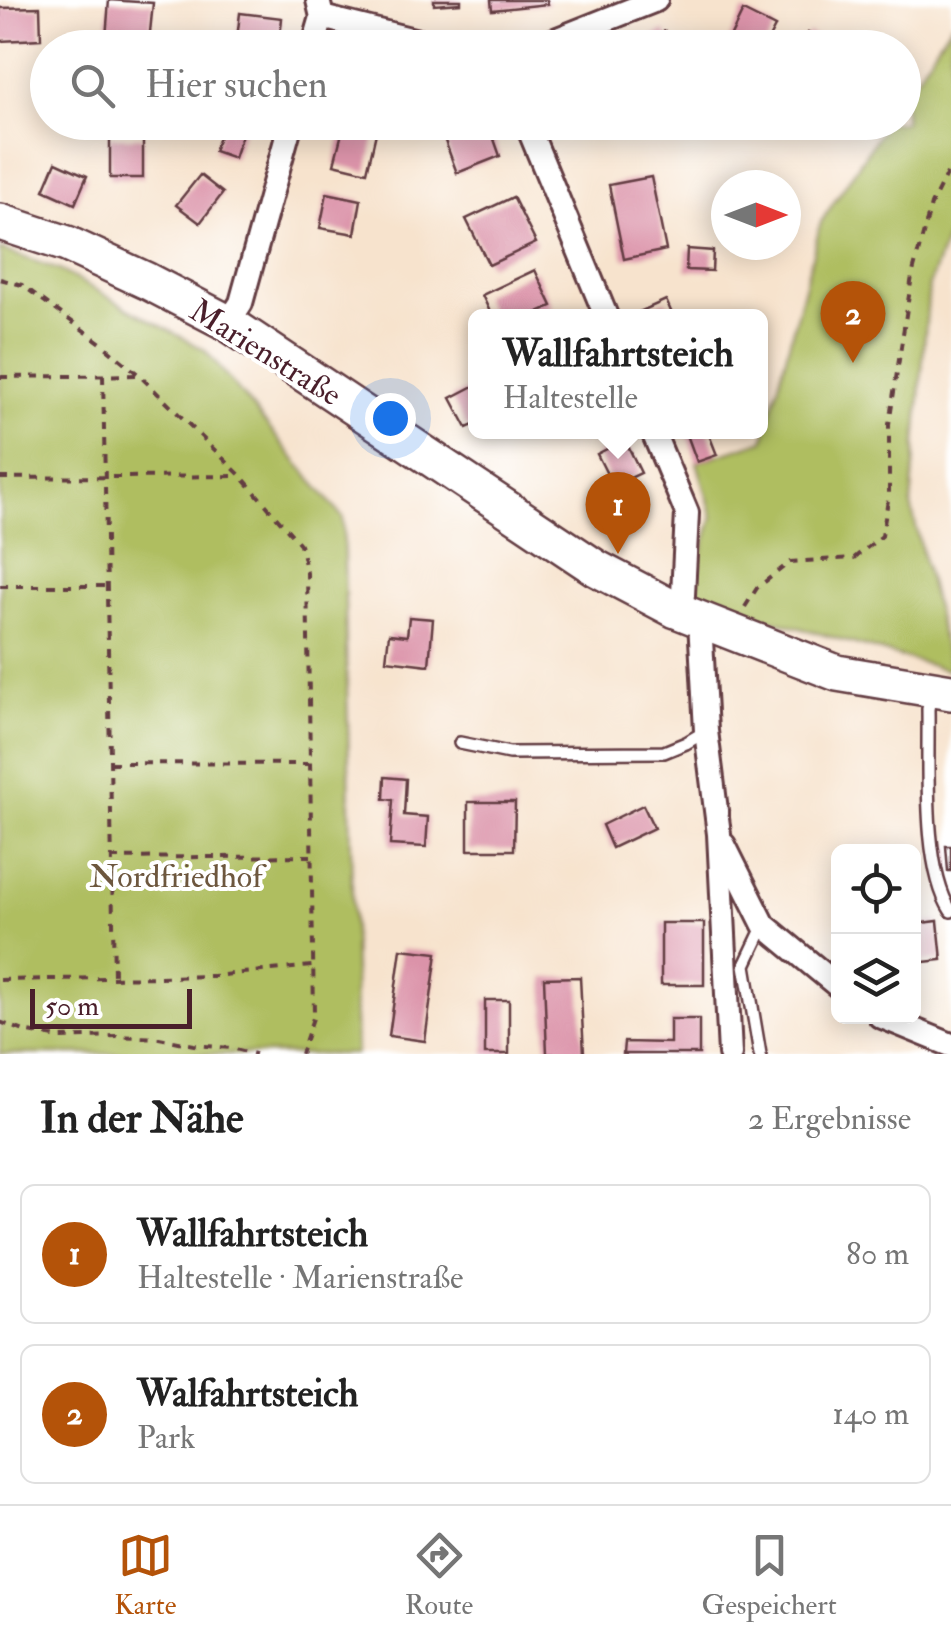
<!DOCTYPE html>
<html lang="de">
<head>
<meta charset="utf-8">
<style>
	body { margin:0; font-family:"IM FELL Double Pica",serif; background:#f2f2f2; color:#222 }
	.controls { position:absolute; right:30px; bottom:30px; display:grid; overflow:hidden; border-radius:15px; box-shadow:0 5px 25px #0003 }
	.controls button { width:90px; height:90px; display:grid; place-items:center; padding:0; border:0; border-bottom:2px solid #e0e0e0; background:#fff; color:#222; font:50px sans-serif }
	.compass { position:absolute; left:711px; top:170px; width:90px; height:90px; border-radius:50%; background:#fff; box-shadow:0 5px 25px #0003; rotate:90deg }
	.scale { position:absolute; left:30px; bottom:25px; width:162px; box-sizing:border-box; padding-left:10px; border:5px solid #4a1f2b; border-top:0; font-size:28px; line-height:35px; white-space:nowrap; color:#4a1f2b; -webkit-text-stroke:8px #fff; paint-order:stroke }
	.you { position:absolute; left:390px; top:418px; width:35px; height:35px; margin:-25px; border:8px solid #fff; border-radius:50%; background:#1a73e8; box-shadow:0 0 0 15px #1a73e833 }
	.badge { display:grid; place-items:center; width:65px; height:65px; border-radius:50%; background:#b45309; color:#fff; font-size:32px; font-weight:700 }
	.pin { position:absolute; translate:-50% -82px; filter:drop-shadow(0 2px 5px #0008) }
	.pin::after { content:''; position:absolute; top:52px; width:35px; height:30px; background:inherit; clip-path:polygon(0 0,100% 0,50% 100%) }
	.popup { position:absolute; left:468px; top:309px; width:300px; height:130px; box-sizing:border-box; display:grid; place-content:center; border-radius:15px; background:#fff; filter:drop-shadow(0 2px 8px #0005); font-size:32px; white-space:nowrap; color:#767676 }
	.popup b { font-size:38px; color:#222 }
	.popup::after { content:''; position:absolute; left:50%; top:100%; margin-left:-20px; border:20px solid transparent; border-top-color:#fff }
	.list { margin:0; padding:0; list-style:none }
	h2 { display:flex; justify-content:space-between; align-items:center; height:130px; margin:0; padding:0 40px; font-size:42px }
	h2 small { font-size:32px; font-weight:400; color:#767676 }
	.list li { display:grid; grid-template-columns:65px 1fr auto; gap:30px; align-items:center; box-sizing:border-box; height:140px; margin:0 20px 20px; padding:0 20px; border:2px solid #e0e0e0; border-radius:15px }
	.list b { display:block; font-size:38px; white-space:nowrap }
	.list p { margin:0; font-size:32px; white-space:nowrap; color:#767676 }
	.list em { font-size:32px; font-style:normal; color:#767676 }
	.icon { flex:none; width:55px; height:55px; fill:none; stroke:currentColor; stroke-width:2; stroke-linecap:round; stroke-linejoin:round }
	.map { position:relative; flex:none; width:951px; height:1054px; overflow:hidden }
	.search { position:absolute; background:#fff; box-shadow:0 5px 25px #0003; left:30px; right:30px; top:30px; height:110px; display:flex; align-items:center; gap:25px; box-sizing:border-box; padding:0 35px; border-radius:55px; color:#767676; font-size:38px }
	.sheet { height:450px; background:#fff }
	nav { display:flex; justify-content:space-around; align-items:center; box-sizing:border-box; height:140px; border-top:2px solid #e0e0e0; background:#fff; font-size:28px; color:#767676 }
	nav a { display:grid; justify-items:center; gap:5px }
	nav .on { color:#b45309 }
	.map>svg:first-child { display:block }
	.green { fill:#afbe60; stroke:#7c6e46; stroke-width:2.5 }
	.building { fill:#db93a9 }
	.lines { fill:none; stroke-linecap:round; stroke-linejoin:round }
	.lane-casing { stroke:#643c43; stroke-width:16 }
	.street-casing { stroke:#643c43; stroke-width:28 }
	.primary-casing { stroke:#643c43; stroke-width:40 }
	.path { stroke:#643c43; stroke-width:4; stroke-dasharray:8 8; stroke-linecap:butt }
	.lane { stroke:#fff; stroke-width:11 }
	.street { stroke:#fff; stroke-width:22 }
	.primary { stroke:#fff; stroke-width:35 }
	.labels { text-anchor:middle; stroke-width:8; stroke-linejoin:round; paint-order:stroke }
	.street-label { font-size:32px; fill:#4a1f2b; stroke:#fff }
	.park-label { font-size:32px; fill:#6d573e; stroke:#fff }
</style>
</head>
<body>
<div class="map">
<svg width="951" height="1054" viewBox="0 0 951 1054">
	<rect width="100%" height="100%" fill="#fff"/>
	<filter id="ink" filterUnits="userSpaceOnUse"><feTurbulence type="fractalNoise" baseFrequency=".01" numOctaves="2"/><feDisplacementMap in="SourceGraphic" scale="20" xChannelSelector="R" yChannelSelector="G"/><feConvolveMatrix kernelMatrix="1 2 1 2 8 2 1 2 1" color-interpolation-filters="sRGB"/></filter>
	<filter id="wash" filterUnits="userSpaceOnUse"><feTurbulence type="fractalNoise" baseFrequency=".0048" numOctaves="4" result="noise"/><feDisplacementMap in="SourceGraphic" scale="40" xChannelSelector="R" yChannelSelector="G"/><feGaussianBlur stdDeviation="2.25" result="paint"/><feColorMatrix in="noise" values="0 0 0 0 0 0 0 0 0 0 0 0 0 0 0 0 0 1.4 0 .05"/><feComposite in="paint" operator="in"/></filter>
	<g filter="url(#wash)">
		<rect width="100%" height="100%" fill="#f7e3cd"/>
		<g class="green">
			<path d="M951,24V226L929,285L911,505L950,671L688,596L713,517L697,462L764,440L821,222L886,123L904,122V96Z"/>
			<path d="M0,249L59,270L205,350L343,518L356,1054H0Z"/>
		</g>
		<g id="blocks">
			<g class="building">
				<path d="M109,0L153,3L149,42L106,38Z"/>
				<path d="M434,0H461V3L434,5Z"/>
				<path d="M491,0H547L548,4L492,10Z"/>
				<path d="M40,7L41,39L0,41V8Z"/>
				<path d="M743,11L775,27L764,48H725Z"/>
				<path d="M240,13L282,18L279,48L236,47Z"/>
				<path d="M665,31L672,48H627L636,44Z"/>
				<path d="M808,33L839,48H802Z"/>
				<rect x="184" y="40" width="47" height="8"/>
				<path d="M224,122L245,125L234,158L214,151Z"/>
				<path d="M471,122H488L500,156L457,173L442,133Z"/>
				<path d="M579,122H618L619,127L582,135Z"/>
				<path d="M344,125L376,133L367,172L334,164Z"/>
				<rect x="110" y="137" width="33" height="41"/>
				<path d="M56,162L87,176L75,204L44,190Z"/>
				<path d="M200,175L223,193L200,223L176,205Z"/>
				<path d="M651,177L666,250L624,259L609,185Z"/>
				<path d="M327,193L361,200L355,234L320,228Z"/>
				<path d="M513,197L536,243L489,265L466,219Z"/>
				<path d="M687,249L713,251L712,271L686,270Z"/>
				<path d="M535,270L552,306L530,316H492L482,295Z"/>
				<path d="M666,300L673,316H641L639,312Z"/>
				<path d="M476,385V424L467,428L451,398Z"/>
				<path d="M686,432H708L717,455L697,462Z"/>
				<path d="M625,440L641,473L613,486L597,454Z"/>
				<path d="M409,617L433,619L429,665L386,660L389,634L407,636Z"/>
				<path d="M385,777L406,779L404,815L428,817L426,847L390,845L393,800L384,799Z"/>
				<path d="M468,802H515L514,850H468Z"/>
				<path d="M643,805L654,828L612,848L602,825Z"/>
				<path d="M946,846H951V871H948Z"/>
				<path d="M938,921L942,960L914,963V924Z"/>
				<rect x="661" y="923" width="43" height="62"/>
				<path d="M401,949L437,953L425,1041L389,1036Z"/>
				<path d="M580,977L584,1054H547L544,978Z"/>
				<rect x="485" y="1000" width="24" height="54"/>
				<path d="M670,1019H699V1054H623L624,1042L670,1043Z"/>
			</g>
		</g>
	</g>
	<g filter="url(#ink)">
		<use href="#blocks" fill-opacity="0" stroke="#643c43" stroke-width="2.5"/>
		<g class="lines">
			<defs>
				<g id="lane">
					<path d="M931,693L928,709C929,763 922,867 951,911"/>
					<path d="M460,743L509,753L664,752L686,743L706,731"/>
					<path d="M760,1054L745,965L764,925"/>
				</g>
				<g id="street">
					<path d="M322,17L446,48"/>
					<path d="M313,48L322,17L318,0"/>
					<path d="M535,48L656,0"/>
					<path d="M526,122L606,316"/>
					<path d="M228,323L241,303L291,122"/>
					<path d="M653,432L687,513L683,595L676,610"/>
					<path d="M700,621L706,731L719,834L730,1054"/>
					<path d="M724,845L764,925L838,986"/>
					<path d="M880,1016L951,1045"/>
				</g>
				<path id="primary" d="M0,222L67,244L147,281L228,323L596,568L676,610L837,673L951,692"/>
			</defs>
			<use href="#lane" class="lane-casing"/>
			<use href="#street" class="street-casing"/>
			<use href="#primary" class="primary-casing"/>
			<g class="path">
				<path d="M0,279L22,285L101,343L139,375"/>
				<path d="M103,375L114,977"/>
				<path d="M0,377L139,375L241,476L300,544L307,573L314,1015L301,1054"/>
				<path d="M0,478L240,476"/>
				<path d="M0,586H106"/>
				<path d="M745,607L757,588L790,562L854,558L882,536L889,494V424L912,276L931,205L951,165"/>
				<path d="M110,763L308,764"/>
				<path d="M111,858L311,856"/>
				<path d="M0,980L213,976L312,966"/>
				<path d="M0,1022L24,1031L59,1038L117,1036L159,1038L194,1045L231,1048L255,1054"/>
			</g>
			<use href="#lane" class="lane"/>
			<use href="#street" class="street"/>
			<use href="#primary" class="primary"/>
		</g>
	</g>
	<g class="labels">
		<g class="street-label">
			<text transform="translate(266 352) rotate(32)" y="11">Marienstraße</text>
		</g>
		<g class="park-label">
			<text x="176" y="887">Nordfriedhof</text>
		</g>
	</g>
</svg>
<div class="controls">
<button><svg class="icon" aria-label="locate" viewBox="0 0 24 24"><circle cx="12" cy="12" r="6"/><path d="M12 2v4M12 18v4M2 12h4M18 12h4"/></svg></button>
<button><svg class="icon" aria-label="layers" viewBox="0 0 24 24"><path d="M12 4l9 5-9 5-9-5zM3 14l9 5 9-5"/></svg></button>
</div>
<svg class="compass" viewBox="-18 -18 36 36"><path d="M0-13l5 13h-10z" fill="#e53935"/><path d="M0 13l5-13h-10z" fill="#767676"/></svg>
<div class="scale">50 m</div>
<div class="you"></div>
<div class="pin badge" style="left:618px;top:554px">1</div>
<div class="popup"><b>Wallfahrtsteich</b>Haltestelle</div>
<div class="pin badge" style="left:853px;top:363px">2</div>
<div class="search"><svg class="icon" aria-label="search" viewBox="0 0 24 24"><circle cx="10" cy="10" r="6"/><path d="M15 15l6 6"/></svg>Hier suchen</div>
</div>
<section class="sheet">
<h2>In der Nähe<small>2 Ergebnisse</small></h2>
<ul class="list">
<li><span class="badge">1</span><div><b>Wallfahrtsteich</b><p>Haltestelle · Marienstraße</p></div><em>80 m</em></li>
<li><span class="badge">2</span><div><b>Walfahrtsteich</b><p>Park</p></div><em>140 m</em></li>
</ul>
</section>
<nav>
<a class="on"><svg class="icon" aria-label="map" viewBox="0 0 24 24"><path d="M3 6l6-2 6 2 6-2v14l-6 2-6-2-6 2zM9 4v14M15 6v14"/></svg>Karte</a>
<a><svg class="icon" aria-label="directions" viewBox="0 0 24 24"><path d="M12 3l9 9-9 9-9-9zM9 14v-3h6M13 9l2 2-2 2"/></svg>Route</a>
<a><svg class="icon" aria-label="saved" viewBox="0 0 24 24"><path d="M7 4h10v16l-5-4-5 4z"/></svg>Gespeichert</a>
</nav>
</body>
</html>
